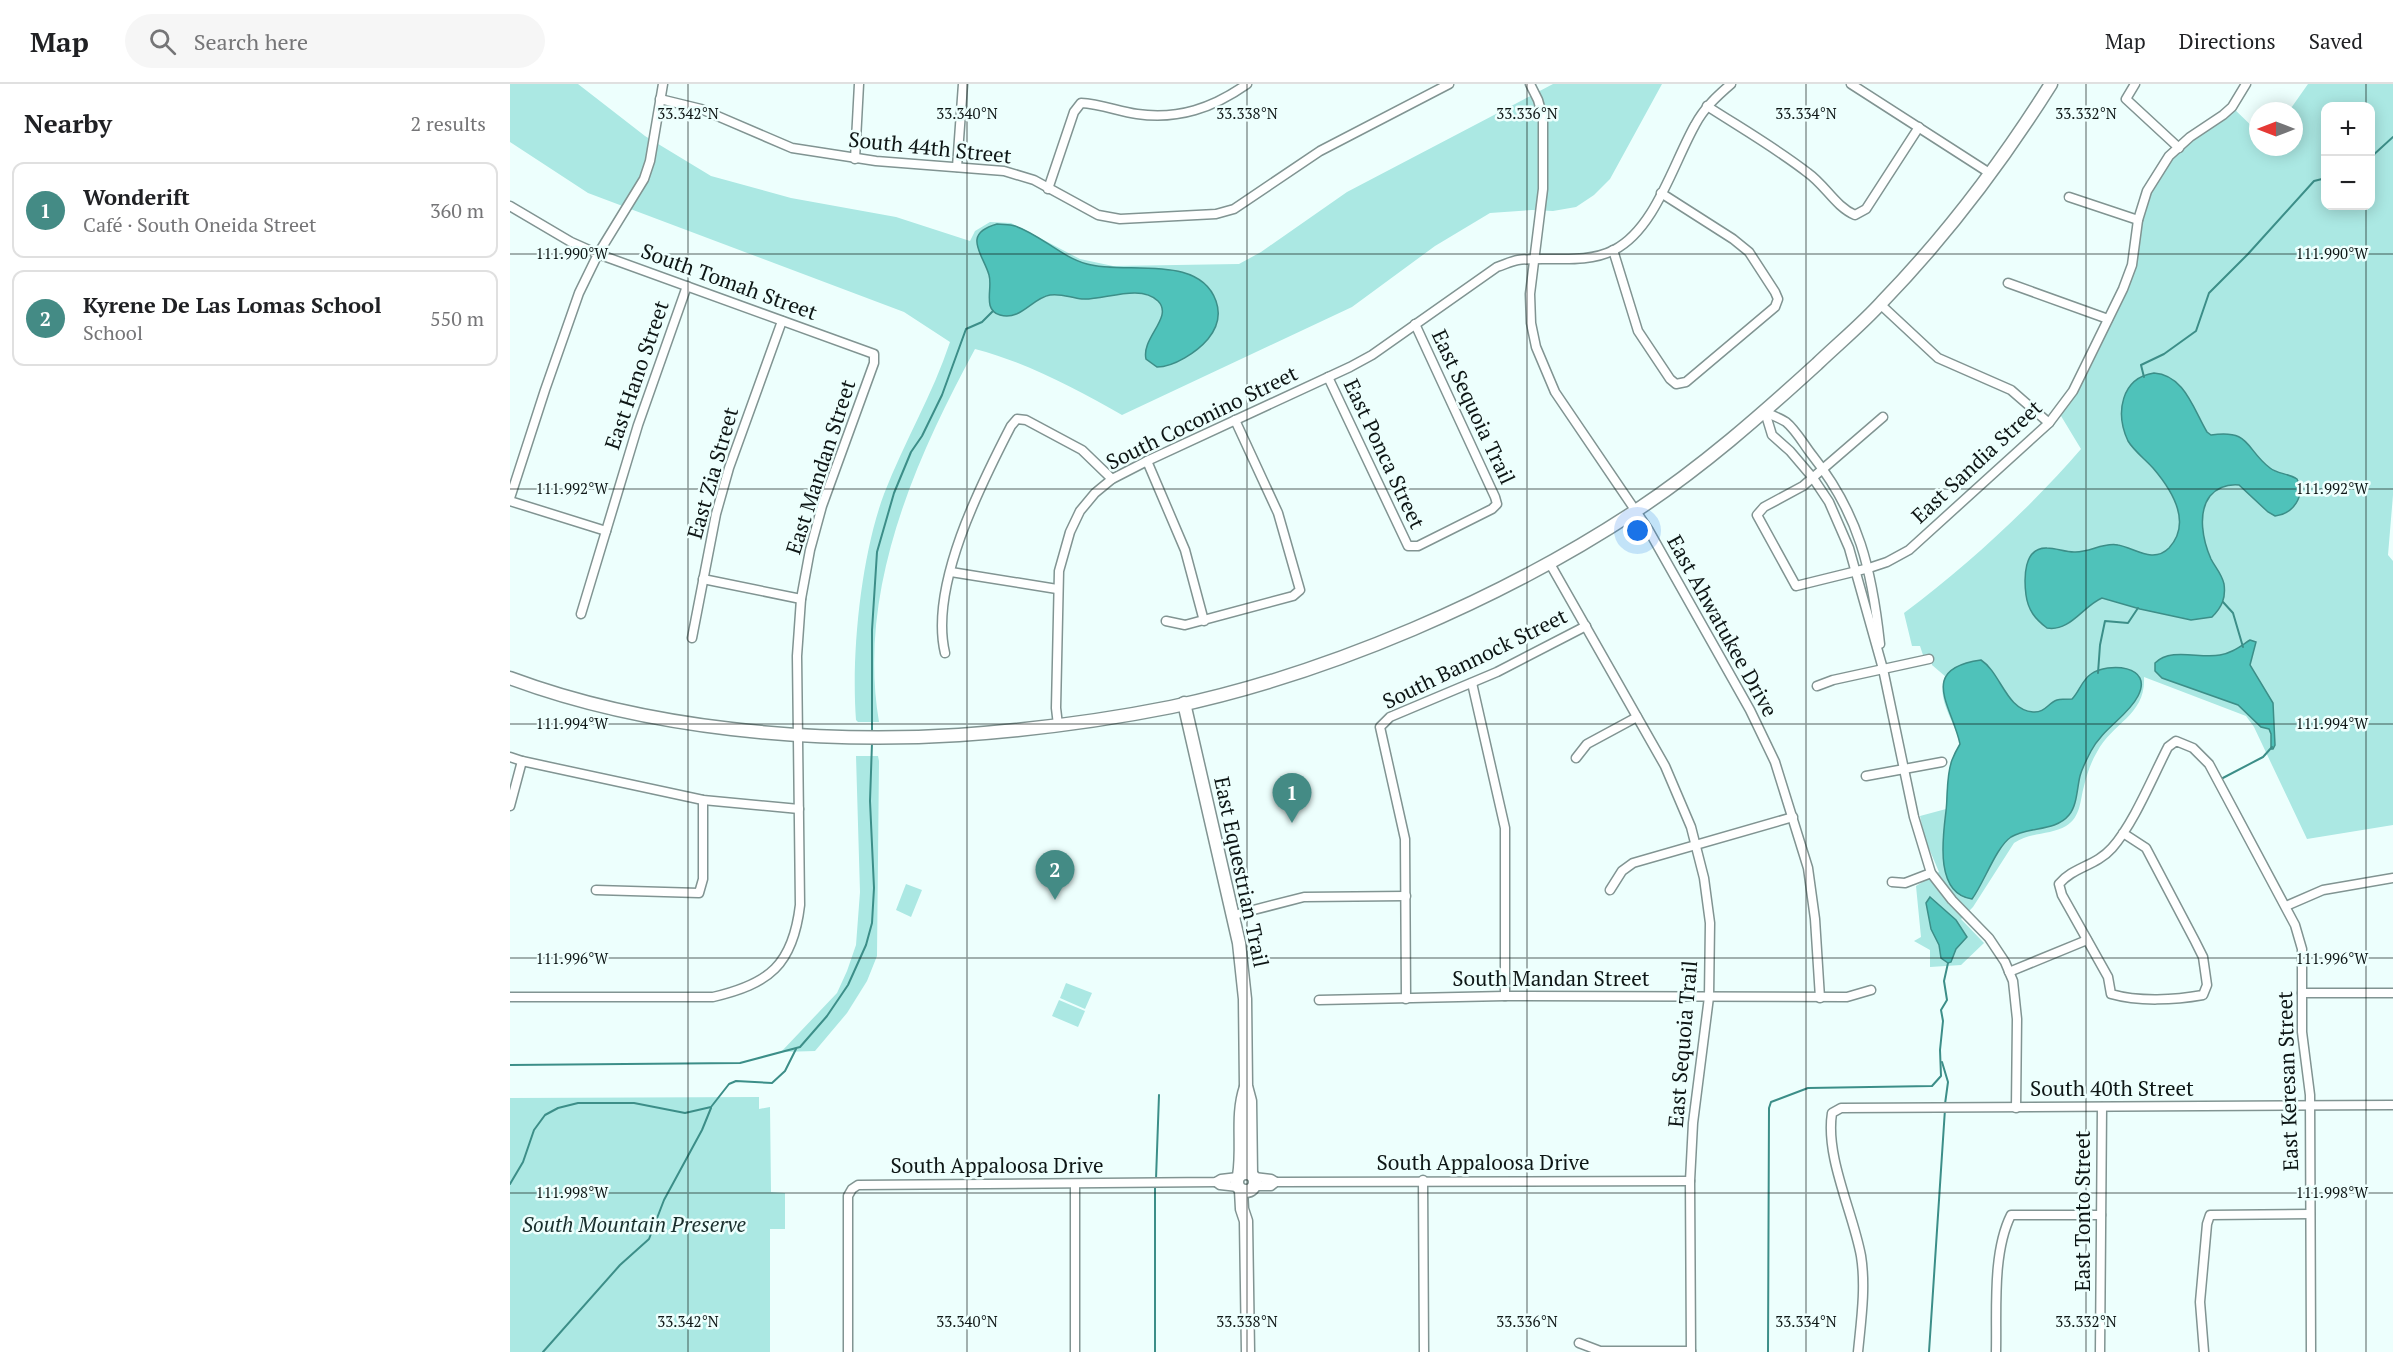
<!DOCTYPE html>
<html lang="en">
<head>
<meta charset="utf-8">
<style>
	body { margin:0; font-family:"PT Serif",serif; background:#f6f6f6; color:#202124 }
	.controls { position:absolute; right:18px; top:18px; display:grid; overflow:hidden; border-radius:12px; box-shadow:0 3px 15px #0003 }
	.controls button { width:54px; height:54px; display:grid; place-items:center; padding:0; border:0; border-bottom:2px solid #e0e0e0; background:#fff; color:#202124; font:30px sans-serif }
	.compass { position:absolute; left:1739px; top:18px; width:54px; height:54px; border-radius:50%; background:#fff; box-shadow:0 3px 15px #0003; rotate:270deg }
	.you { position:absolute; left:1128px; top:447px; width:21px; height:21px; margin:-15px; border:4px solid #fff; border-radius:50%; background:#1a73e8; box-shadow:0 0 0 9px #1a73e833 }
	.badge { display:grid; place-items:center; width:39px; height:39px; border-radius:50%; background:#448b85; color:#fff; font-size:20px; font-weight:700 }
	.pin { position:absolute; translate:-50% -50px; filter:drop-shadow(0 2px 3px #0008) }
	.pin::after { content:''; position:absolute; top:32px; width:21px; height:18px; background:inherit; clip-path:polygon(0 0,100% 0,50% 100%) }
	.list { margin:0; padding:0; list-style:none }
	h2 { display:flex; justify-content:space-between; align-items:center; height:78px; margin:0; padding:0 24px; font-size:26px }
	h2 small { font-size:20px; font-weight:400; color:#757577 }
	.list li { display:grid; grid-template-columns:39px 1fr auto; gap:18px; align-items:center; box-sizing:border-box; height:96px; margin:0 12px 12px; padding:0 12px; border:2px solid #e0e0e0; border-radius:12px }
	.list b { display:block; font-size:22px; white-space:nowrap }
	.list p { margin:0; font-size:20px; white-space:nowrap; color:#757577 }
	.list em { font-size:20px; font-style:normal; color:#757577 }
	.icon { flex:none; width:33px; height:33px; fill:none; stroke:currentColor; stroke-width:2; stroke-linecap:round; stroke-linejoin:round }
	.map { position:relative; flex:none; width:1883px; height:1268px; overflow:hidden }
	header { display:flex; align-items:center; gap:36px; box-sizing:border-box; height:84px; padding:0 30px; background:#fff; border-bottom:2px solid #e0e0e0 }
	header strong { font-size:28px }
	nav { display:flex; gap:33px; margin-inline-start:auto; font-size:21px }
	.search { width:420px; height:54px; background:#f6f6f6; display:flex; align-items:center; gap:15px; box-sizing:border-box; padding:0 21px; border-radius:33px; color:#757577; font-size:22px }
	main { display:flex }
	aside { flex:1; background:#fff }
	.map>svg:first-child { display:block }
	.green { fill:#abe8e3; fill-rule:evenodd }
	.water { fill:#4fc2ba; stroke:#3c8e88; stroke-width:1.5 }
	.lines { fill:none; stroke-linecap:round; stroke-linejoin:round }
	.stream { stroke:#3c8e88; stroke-width:2 }
	.street-casing { stroke:#819492; stroke-width:11 }
	.secondary-casing { stroke:#819492; stroke-width:15 }
	.street { stroke:#fff; stroke-width:8 }
	.secondary { stroke:#fff; stroke-width:12 }
	.ticks { fill:none; stroke:#0e1615; stroke-width:1.5; stroke-opacity:0.45 }
	.labels { text-anchor:middle; stroke-width:5; stroke-linejoin:round; paint-order:stroke }
	.street-label { font-size:21px; fill:#0e1615; stroke:#edfffd }
	.park-label { font-size:21px; font-style:italic; fill:#192e2c; stroke:#edfffd }
	.ticks-label { font-size:15px; text-anchor:middle; fill:#0e1615; stroke:#edfffd; stroke-width:5; stroke-linejoin:round; paint-order:stroke }
</style>
</head>
<body>
<header>
<strong>Map</strong>
<div class="search"><svg class="icon" aria-label="search" viewBox="0 0 24 24"><circle cx="10" cy="10" r="6"/><path d="M15 15l6 6"/></svg>Search here</div>
<nav><a>Map</a><a>Directions</a><a>Saved</a></nav>
</header>
<main>
<aside>
<h2>Nearby<small>2 results</small></h2>
<ul class="list">
<li><span class="badge">1</span><div><b>Wonderift</b><p>Café · South Oneida Street</p></div><em>360 m</em></li>
<li><span class="badge">2</span><div><b>Kyrene De Las Lomas School</b><p>School</p></div><em>550 m</em></li>
</ul>
</aside>
<div class="map">
<svg width="1883" height="1268" viewBox="0 0 1883 1268">
	<rect width="100%" height="100%" fill="#edfffd"/>
	<g class="green">
		<path d="M0,0H68L135,52L201,92L281,114L386,133L460,157L465,147L480,138L501,139L570,175L603,182L729,180L751,168L837,108L1043,0H1152L1100,95L1084,111L1066,123L1043,127L1022,126L980,129L925,162L842,223L612,331C564,304 518,279 465,265C404,378 347,507 369,638H348L346,636C341,570 351,472 374,410C394,358 423,310 440,258L394,228L78,109L0,58Z"/>
		<path d="M1798,0H1883V411L1878,471L1883,477V741L1797,755L1744,643L1736,632L1634,593C1636,631 1603,638 1587,668C1581,678 1577,690 1574,702C1570,716 1571,733 1556,742C1541,751 1520,748 1504,759L1463,823L1451,835L1474,859L1451,881L1420,883V866L1404,857L1411,853L1406,802L1429,788L1415,755L1410,732L1436,725C1436,702 1439,681 1450,660C1446,639 1424,613 1436,593L1422,581L1420,570L1413,571L1410,562H1402L1394,529C1458,481 1519,425 1571,365L1548,327L1613,205L1631,122L1659,72L1722,23L1748,48V63H1784V27H1779ZM1816,22H1860V122H1816Z"/>
		<path d="M346,672H368L369,677L367,872L357,897L337,929L305,967L271,968L327,909L337,887L346,861L350,808Z"/>
		<path d="M396,800L412,806L401,833L386,826Z"/>
		<path d="M556,899L582,909L575,925L550,914Z"/>
		<path d="M549,916L575,927L568,943L542,932Z"/>
		<path d="M249,1013V1025L260,1023L261,1108L275,1109V1145H260V1268H0V1014Z"/>
	</g>
	<g class="water">
		<path d="M487,140C493,141 499,140 505,142C531,151 551,173 577,180C614,191 689,169 706,217C711,231 707,244 698,255C687,268 664,283 647,283L636,275C631,254 664,233 648,217C630,199 592,217 572,215C561,214 551,209 540,211C522,214 511,237 490,231C472,226 483,204 479,191C473,170 451,150 487,140Z"/>
		<path d="M1644,289C1674,291 1683,324 1697,348L1701,351C1741,345 1735,365 1760,384C1767,390 1778,389 1787,395C1796,412 1783,430 1765,432L1758,428L1729,401C1717,400 1708,403 1700,412C1687,429 1693,457 1701,475C1705,483 1712,490 1714,500C1716,514 1712,523 1702,533L1681,536L1630,525L1592,514C1573,522 1560,548 1537,544C1525,535 1518,526 1516,511C1514,495 1513,463 1537,464C1546,464 1555,468 1564,468C1579,469 1593,458 1608,461C1625,464 1643,480 1659,464C1683,438 1661,405 1643,384C1635,375 1624,367 1618,357C1605,329 1611,294 1644,289Z"/>
		<path d="M1740,556L1746,558L1740,581L1763,619L1765,661L1763,665H1761V650L1759,645L1751,643L1728,621L1652,594L1645,587V579C1661,563 1690,575 1710,571C1722,569 1729,563 1740,556Z"/>
		<path d="M1471,576C1491,589 1496,626 1523,628C1535,629 1538,619 1547,616C1551,615 1557,615 1562,615C1569,608 1572,596 1581,590C1598,578 1644,581 1628,612C1618,632 1593,644 1581,667C1577,675 1572,684 1570,692C1567,704 1567,722 1559,731C1545,748 1519,742 1501,753C1486,763 1474,799 1462,815C1424,810 1433,752 1436,727C1438,711 1436,692 1442,676C1444,671 1447,665 1450,660C1442,622 1407,585 1471,576Z"/>
		<path d="M1420,813L1446,836L1457,853L1446,865L1441,878L1438,879L1431,874L1429,861L1421,845L1416,819Z"/>
	</g>
	<g class="lines">
		<g class="stream">
			<path d="M1860,74L1883,53"/>
			<path d="M1634,293L1631,281L1654,270L1686,247L1699,209L1738,170L1804,97L1816,94"/>
			<path d="M1713,518L1723,529L1733,563"/>
			<path d="M1588,589L1590,561L1595,537L1618,539L1628,524"/>
			<path d="M362,650V546L367,468L384,409L401,368L412,352L432,311L456,245L472,238L483,227"/>
			<path d="M1709,696L1753,673L1762,663"/>
			<path d="M1432,978L1438,998L1435,1020"/>
			<path d="M0,981L230,979L290,963L317,932L338,901L356,861L362,839L364,804L360,717L362,659"/>
			<path d="M646,1095L649,1011"/>
			<path d="M0,1100L13,1078L24,1046L35,1031L48,1024L68,1019H124L175,1029L201,1023L219,1000L226,997L262,999L275,987L286,965"/>
			<path d="M645,1100V1268"/>
			<path d="M33,1268L110,1181L139,1155L154,1116L192,1046L201,1024"/>
			<path d="M1258,1268L1259,1024L1261,1018L1298,1004L1422,1002L1431,992L1430,966L1433,937L1431,926L1437,916L1434,897L1438,879"/>
			<path d="M1419,1268L1435,1025"/>
		</g>
		<defs>
			<g id="street">
				<path d="M1020,0L1028,16L1033,34V105L1020,210L1021,239L1026,263L1045,308L1138,445L1240,626L1265,678L1298,784L1305,835L1310,914"/>
				<path d="M1341,0L1481,90"/>
				<path d="M1625,0L1616,15L1669,64"/>
				<path d="M150,15L191,25L282,64L366,77L494,87L524,96L588,131L610,135L706,130L724,125L810,67L939,0"/>
				<path d="M1197,22C1231,44 1266,64 1298,89C1315,101 1326,123 1345,131L1356,125L1409,43"/>
				<path d="M345,75L349,0"/>
				<path d="M447,83L453,0"/>
				<path d="M538,105L564,28L571,19C590,20 608,27 627,30C668,36 703,24 737,0"/>
				<path d="M1559,113L1628,136"/>
				<path d="M0,122L61,158L88,170L364,270V279L312,422L300,466L291,515L287,572L290,821C283,881 259,900 203,913H0"/>
				<path d="M1103,166L1128,247L1160,295L1166,300L1176,298L1265,223L1268,215L1265,208L1239,168L1223,155L1151,109"/>
				<path d="M1498,199L1598,235"/>
				<path d="M1370,220L1428,274L1501,306L1539,339"/>
				<path d="M818,293L898,462H908L982,425L987,420L985,413L905,240"/>
				<path d="M1255,328L1262,351L1280,367L1303,394L1319,418L1339,464L1373,585L1404,733L1421,789L1442,816L1479,854L1495,878L1503,897L1507,935L1506,1024"/>
				<path d="M1255,328C1261,331 1270,334 1276,338C1286,346 1294,361 1302,371C1349,430 1362,486 1370,560"/>
				<path d="M1373,333L1293,402L1254,423L1247,431L1286,502L1359,484L1377,478L1399,466L1539,339L1563,307L1613,205L1622,181L1628,136L1637,107L1659,72L1680,53L1713,31L1722,23L1736,0"/>
				<path d="M637,377L675,466L694,537"/>
				<path d="M0,414L35,306L69,209L88,170L134,95L140,77L153,0"/>
				<path d="M0,417L96,447"/>
				<path d="M1039,478L1155,682L1181,743L1194,794L1200,839L1199,913L1183,1039L1180,1097L1181,1268"/>
				<path d="M441,488L547,505"/>
				<path d="M193,495L291,515"/>
				<path d="M71,530L128,341L177,202"/>
				<path d="M656,537L675,541L783,512L790,506L768,429L725,336"/>
				<path d="M182,554L206,430L219,384L272,237"/>
				<path d="M435,569C419,502 471,400 501,342L507,335L516,336L572,366L602,395"/>
				<path d="M962,599L995,744V912"/>
				<path d="M1307,602L1323,596L1419,575"/>
				<path d="M548,641L546,624L549,487L560,448L570,427L585,409L602,395L637,377L840,283L862,271L987,183C994,181 1001,177 1008,176C1040,172 1074,181 1104,166C1145,145 1163,80 1185,41C1194,24 1207,12 1221,0"/>
				<path d="M0,673L12,677L193,716L289,725"/>
				<path d="M1066,674L1077,660L1127,633"/>
				<path d="M1356,692L1432,678"/>
				<path d="M0,722L12,677"/>
				<path d="M1613,749L1636,764L1685,857L1693,873L1697,901L1693,911C1665,916 1629,918 1601,910L1598,893L1552,811L1549,800C1563,783 1586,782 1602,764C1624,739 1642,694 1658,663L1666,657L1683,664L1699,680L1785,841L1792,865V948L1800,1011L1801,1268"/>
				<path d="M1382,798L1395,799L1421,789"/>
				<path d="M86,806L189,809L193,795V716"/>
				<path d="M1100,806L1112,787L1123,779L1283,733"/>
				<path d="M1776,822L1813,806L1883,794"/>
				<path d="M724,831L794,813L896,812"/>
				<path d="M1499,888L1577,856"/>
				<path d="M1792,909H1883"/>
				<path d="M896,915L895,755L870,643L880,633L987,588L1076,542"/>
				<path d="M809,916L995,912L1337,913L1361,906"/>
				<path d="M744,1093L761,1095L766,1098"/>
				<path d="M913,1096L914,1268"/>
				<path d="M706,1098L710,1101L728,1103"/>
				<path d="M565,1101V1268"/>
				<path d="M744,1102H761L766,1098L1180,1097"/>
				<path d="M1069,1259L1090,1267H1181"/>
				<path d="M338,1268V1112L342,1105L348,1101L706,1098L711,1095L728,1093"/>
				<path d="M1348,1268C1351,1237 1356,1203 1351,1172C1343,1128 1315,1073 1322,1029L1331,1024L1883,1021"/>
				<path d="M1486,1268C1487,1227 1482,1169 1501,1131H1591"/>
				<path d="M1590,1268L1592,1023"/>
				<path d="M1694,1268L1690,1218L1697,1140L1700,1131L1800,1130"/>
			</g>
			<g id="secondary">
				<path d="M0,594C137,645 304,660 449,651C520,646 591,637 661,623C818,590 994,514 1127,426C1192,383 1250,332 1307,280C1329,259 1352,240 1372,218C1436,152 1492,78 1541,0"/>
				<path d="M674,619L729,859L735,915L736,1002L740,1017L741,1090"/>
				<circle cx="736" cy="1098" r="9"/>
				<path d="M729,1092C734,1062 726,1032 736,1003"/>
				<path d="M731,1106L732,1125L736,1137L738,1268"/>
			</g>
		</defs>
		<use href="#street" class="street-casing"/>
		<use href="#secondary" class="secondary-casing"/>
		<use href="#street" class="street"/>
		<use href="#secondary" class="secondary"/>
	</g>
	<path class="ticks" d="M178,0V1268M457,0V1268M737,0V1268M1017,0V1268M1296,0V1268M1576,0V1268M1856,0V22M1856,122V1268M0,170H1883M0,405H1883M0,640H1883M0,874H1883M0,1109H1883"/>
	<g class="labels">
		<g class="street-label">
			<text transform="translate(420 64) rotate(6)" y="7">South 44th Street</text>
			<text transform="translate(219 198) rotate(20)" y="7">South Tomah Street</text>
			<text transform="translate(127 291) rotate(-71)" y="7">East Hano Street</text>
			<text transform="translate(963 323) rotate(65)" y="7">East Sequoia Trail</text>
			<text transform="translate(692 334) rotate(-26)" y="7">South Coconino Street</text>
			<text transform="translate(874 370) rotate(65)" y="7">East Ponca Street</text>
			<text transform="translate(1467 378) rotate(-43)" y="7">East Sandia Street</text>
			<text transform="translate(311 383) rotate(-72)" y="7">East Mandan Street</text>
			<text transform="translate(203 389) rotate(-74)" y="7">East Zia Street</text>
			<text transform="translate(1212 542) rotate(61)" y="7">East Ahwatukee Drive</text>
			<text transform="translate(965 575) rotate(-26)" y="7">South Bannock Street</text>
			<text transform="translate(731 788) rotate(78)" y="7">East Equestrian Trail</text>
			<text x="1041" y="902">South Mandan Street</text>
			<text transform="translate(1173 960) rotate(-85)" y="7">East Sequoia Trail</text>
			<text transform="translate(1778 997) rotate(-92)" y="7">East Keresan Street</text>
			<text x="1602" y="1012">South 40th Street</text>
			<text x="973" y="1086">South Appaloosa Drive</text>
			<text x="487" y="1089">South Appaloosa Drive</text>
			<text transform="translate(1573 1127) rotate(-90)" y="7">East Tonto Street</text>
		</g>
		<g class="park-label">
			<text x="124" y="1148">South Mountain Preserve</text>
		</g>
	</g>
	<g class="ticks-label">
		<text x="178" y="35">33.342°N</text>
		<text x="457" y="35">33.340°N</text>
		<text x="737" y="35">33.338°N</text>
		<text x="1017" y="35">33.336°N</text>
		<text x="1296" y="35">33.334°N</text>
		<text x="1576" y="35">33.332°N</text>
		<text x="1822" y="175">111.990°W</text>
		<text x="62" y="175">111.990°W</text>
		<text x="1822" y="410">111.992°W</text>
		<text x="62" y="410">111.992°W</text>
		<text x="1822" y="645">111.994°W</text>
		<text x="62" y="645">111.994°W</text>
		<text x="1822" y="880">111.996°W</text>
		<text x="62" y="880">111.996°W</text>
		<text x="1822" y="1114">111.998°W</text>
		<text x="62" y="1114">111.998°W</text>
		<text x="178" y="1243">33.342°N</text>
		<text x="457" y="1243">33.340°N</text>
		<text x="737" y="1243">33.338°N</text>
		<text x="1017" y="1243">33.336°N</text>
		<text x="1296" y="1243">33.334°N</text>
		<text x="1576" y="1243">33.332°N</text>
	</g>
</svg>
<div class="controls">
<button>+</button>
<button>−</button>
</div>
<svg class="compass" viewBox="-18 -18 36 36"><path d="M0-13l5 13h-10z" fill="#e53935"/><path d="M0 13l5-13h-10z" fill="#757577"/></svg>
<div class="you"></div>
<div class="pin badge" style="left:782px;top:739px">1</div>
<div class="pin badge" style="left:545px;top:816px">2</div>
</div>
</main>
</body>
</html>
